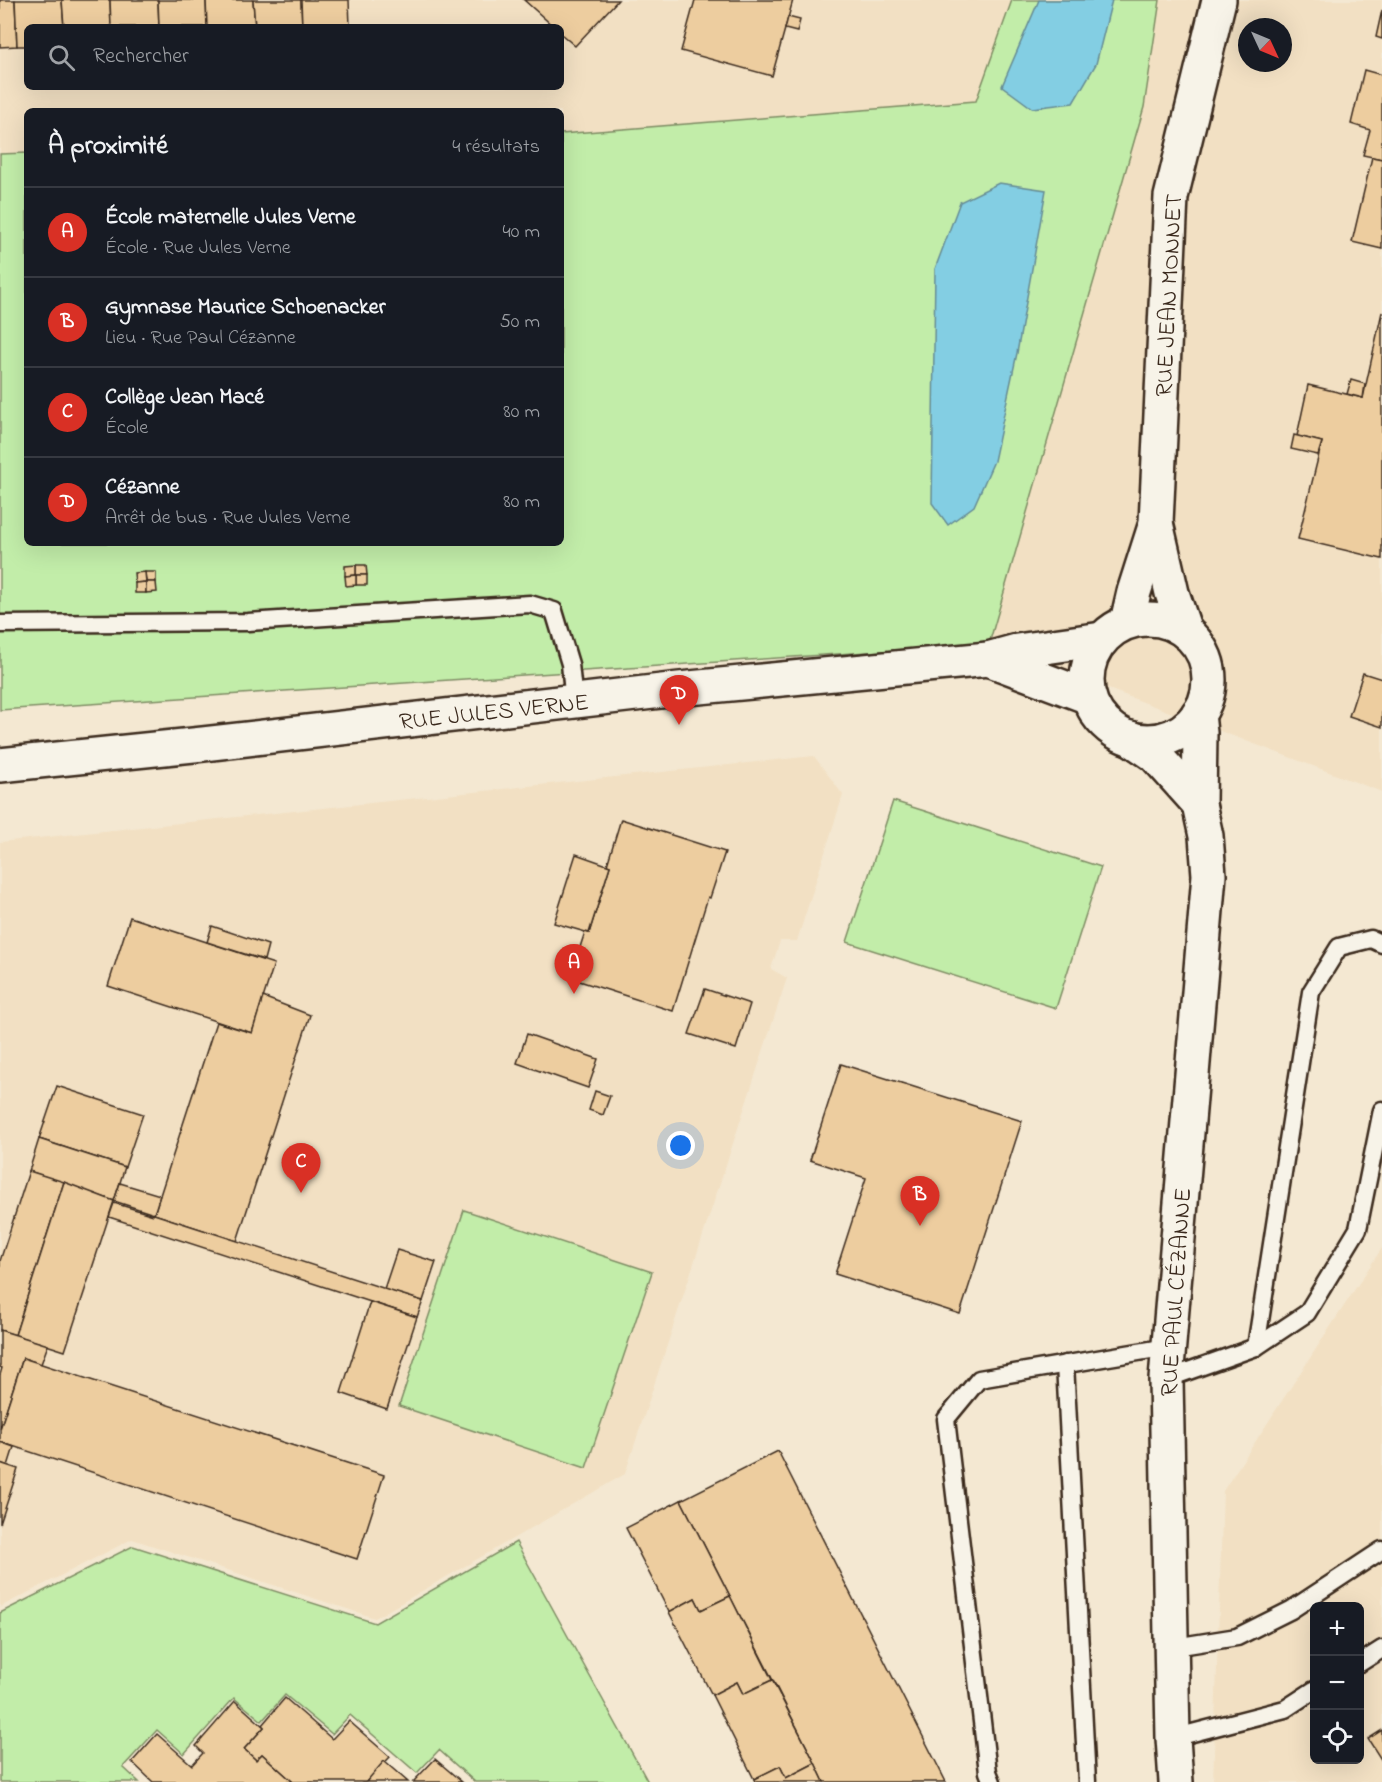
<!DOCTYPE html>
<html lang="fr">
<head>
<meta charset="utf-8">
<style>
	body { margin:0; font-family:"Indie Flower",sans-serif; background:#20242c; color:#f1f3f6 }
	.controls { position:absolute; right:18px; bottom:18px; display:grid; overflow:hidden; border-radius:9px; box-shadow:0 6px 24px #0002 }
	.controls button { width:54px; height:54px; display:grid; place-items:center; padding:0; border:0; border-bottom:2px solid #363941; background:#171b24; color:#f1f3f6; font:30px sans-serif }
	.compass { position:absolute; left:1238px; top:18px; width:54px; height:54px; border-radius:50%; background:#171b24; box-shadow:0 6px 24px #0002; rotate:134deg }
	.you { position:absolute; left:681px; top:1146px; width:21px; height:21px; margin:-15px; border:4px solid #fff; border-radius:50%; background:#1a73e8; box-shadow:0 0 0 9px #1a73e833 }
	.badge { display:grid; place-items:center; width:39px; height:39px; border-radius:50%; background:#d93025; color:#fff; font-size:20px; font-weight:700 }
	.pin { position:absolute; translate:-50% -50px; filter:drop-shadow(0 2px 3px #0008) }
	.pin::after { content:''; position:absolute; top:32px; width:21px; height:18px; background:inherit; clip-path:polygon(0 0,100% 0,50% 100%) }
	.list { margin:0; padding:0; list-style:none }
	h2 { display:flex; justify-content:space-between; align-items:center; height:78px; margin:0; padding:0 24px; font-size:26px }
	h2 small { font-size:20px; font-weight:400; color:#9ea1a6 }
	.list li { display:grid; grid-template-columns:39px 1fr auto; gap:18px; align-items:center; box-sizing:border-box; height:90px; padding:0 24px; border-top:2px solid #363941 }
	.list b { display:block; font-size:22px; white-space:nowrap }
	.list p { margin:0; font-size:20px; white-space:nowrap; color:#9ea1a6 }
	.list em { font-size:20px; font-style:normal; color:#9ea1a6 }
	.icon { flex:none; width:33px; height:33px; fill:none; stroke:currentColor; stroke-width:2; stroke-linecap:round; stroke-linejoin:round }
	.map { position:relative; flex:none; width:1382px; height:1782px; overflow:hidden }
	.search { position:absolute; background:#171b24; box-shadow:0 6px 24px #0002; left:24px; top:24px; width:540px; height:66px; display:flex; align-items:center; gap:15px; box-sizing:border-box; padding:0 21px; border-radius:9px; color:#9ea1a6; font-size:22px }
	.panel { position:absolute; background:#171b24; box-shadow:0 6px 24px #0002; left:24px; top:108px; width:540px; height:438px; border-radius:9px }
	.map>svg:first-child { display:block }
	.built { fill:#f2e0c3; fill-rule:evenodd }
	.green { fill:#c2eda9; stroke:#7e8c64; stroke-width:1.5 }
	.water { fill:#83cee3; stroke:#668c94; stroke-width:1.5 }
	.building { fill:#edcd9f; stroke:#3b2a1e; stroke-width:1.5 }
	.lines { fill:none; stroke-linecap:round; stroke-linejoin:round }
	.lane-casing { stroke:#3b2a1e; stroke-width:21 }
	.street-casing { stroke:#3b2a1e; stroke-width:38 }
	.lane { stroke:#f7f3e8; stroke-width:16 }
	.street { stroke:#f7f3e8; stroke-width:33 }
	.labels { text-anchor:middle; stroke-width:4.5; stroke-linejoin:round; paint-order:stroke }
	.street-label { font-size:24px; fill:#3b2a1e; stroke:#f7f3e8 }
</style>
</head>
<body>
<div class="map">
<svg width="1382" height="1782" viewBox="0 0 1382 1782">
	<rect width="100%" height="100%" fill="#f4e8d2"/>
	<filter id="ink" filterUnits="userSpaceOnUse"><feTurbulence type="fractalNoise" baseFrequency=".0167" numOctaves="2"/><feDisplacementMap in="SourceGraphic" scale="12" xChannelSelector="R" yChannelSelector="G"/><feConvolveMatrix kernelMatrix="1 2 1 2 8 2 1 2 1" color-interpolation-filters="sRGB"/></filter>
	<g filter="url(#ink)">
		<g class="built">
			<path d="M0,0H1012L977,101L561,134V111H27V153L0,154ZM27,27H561V87H27Z"/>
			<path d="M1160,0H1382V792L989,644L1144,107ZM1247,27H1283V63H1247Z"/>
			<path d="M814,756L843,795L797,941H780L771,969L787,978L625,1474L375,1618L132,1539L0,1607V842Z"/>
			<path d="M1382,1248V1782H1213L1223,1491ZM1314,1606H1360V1760H1314Z"/>
		</g>
		<g class="green">
			<path d="M1012,0H1160L1144,107L989,644L0,710V154L27,153V543H561V134L976,101Z"/>
			<path d="M893,801L1101,867L1056,1008L847,942Z"/>
			<path d="M464,1210L652,1272L586,1468L399,1406Z"/>
			<path d="M516,1542L648,1782H475L439,1750L417,1773L350,1715L332,1734L285,1695L262,1721L234,1698L184,1754L157,1730L123,1767L139,1782H0V1613L133,1546L375,1623Z"/>
		</g>
		<g class="water">
			<path d="M1039,0H1112L1096,64L1073,103L1032,108L1002,86Z"/>
			<path d="M999,183L1046,190L1017,353L994,461L974,506L948,525L932,503L935,269L960,202Z"/>
		</g>
		<g class="building">
			<path d="M0,0H15L17,46L0,47Z"/>
			<path d="M15,0H62L64,27H27V46H17Z"/>
			<path d="M62,0H110L111,27H64Z"/>
			<path d="M110,0H158L159,27H111Z"/>
			<path d="M158,0H206L207,27H159Z"/>
			<path d="M206,0H253L255,27H207Z"/>
			<path d="M253,0H301L302,27H255Z"/>
			<path d="M301,0H349L350,27H302Z"/>
			<path d="M524,0H618L575,46L561,34V27H554Z"/>
			<path d="M695,0H793L772,76L681,51Z"/>
			<path d="M1382,10V39L1376,37Z"/>
			<path d="M788,17L800,20L797,32L785,29Z"/>
			<path d="M1364,70L1382,75V159L1363,155L1370,130L1351,124Z"/>
			<path d="M1372,157L1382,159V249L1352,242Z"/>
			<path d="M1382,312V559L1298,539L1322,442L1297,436L1308,385L1363,398Z"/>
			<path d="M1351,380L1365,384L1363,398L1347,394Z"/>
			<path d="M1294,435L1322,442L1318,455L1291,449Z"/>
			<path d="M356,565H366L367,575H356Z"/>
			<path d="M356,565V575L345,576V566Z"/>
			<path d="M145,572H156V582H146Z"/>
			<path d="M145,572L146,582L135,583L134,573Z"/>
			<rect x="356" y="575" width="11" height="10"/>
			<path d="M356,575V585L346,586L345,576Z"/>
			<path d="M146,582V593H135V583Z"/>
			<path d="M146,582H156L157,592L146,593Z"/>
			<path d="M1363,673L1382,679V727L1349,716Z"/>
			<path d="M621,819L725,852L710,898L708,897L673,1011L570,978L585,932L589,933L610,866L607,865Z"/>
			<path d="M576,854L610,866L589,933L554,923Z"/>
			<path d="M130,917L274,964L252,1033L108,986Z"/>
			<path d="M212,926L268,945L264,960L207,942Z"/>
			<path d="M705,989L750,1004L736,1049L689,1034Z"/>
			<path d="M263,997L310,1015L237,1241L154,1214L216,1022L252,1033Z"/>
			<path d="M527,1034L598,1059L588,1088L517,1063Z"/>
			<path d="M841,1064L1022,1121L960,1314L835,1274L866,1178L810,1160Z"/>
			<path d="M57,1086L143,1114L125,1167L39,1139Z"/>
			<path d="M595,1091L610,1096L603,1115L589,1110Z"/>
			<path d="M39,1139L125,1167L114,1201L29,1171Z"/>
			<path d="M29,1171L64,1182L15,1335L0,1330V1261Z"/>
			<path d="M64,1182L114,1201L65,1351L15,1335Z"/>
			<path d="M120,1183L160,1195L154,1214L114,1201Z"/>
			<path d="M114,1203L153,1215L154,1214L423,1301L417,1317L109,1217Z"/>
			<path d="M397,1250L436,1262L423,1301L384,1289Z"/>
			<path d="M370,1302L417,1317L387,1409L341,1393Z"/>
			<path d="M0,1330L48,1345L41,1364L23,1358L0,1429V1375L2,1368L0,1367Z"/>
			<path d="M23,1358L384,1475L357,1559L0,1442V1429Z"/>
			<path d="M0,1442L14,1447L8,1466L0,1463Z"/>
			<path d="M778,1451L946,1782H824L815,1763L681,1500Z"/>
			<path d="M0,1463L18,1469L0,1524Z"/>
			<path d="M681,1500L730,1596L701,1610L695,1598L669,1612L626,1528Z"/>
			<path d="M730,1596L772,1680L743,1694L737,1682L712,1695L669,1612L695,1598L701,1610Z"/>
			<path d="M772,1680L815,1763L786,1778L780,1766L754,1779L712,1695L737,1682L743,1694Z"/>
			<path d="M285,1698L332,1739L349,1721L390,1757L366,1782H293L262,1754L256,1760L244,1749L264,1727L262,1725Z"/>
			<path d="M235,1701L264,1727L244,1749L256,1760L262,1754L293,1782H153L132,1762L157,1734L192,1765L203,1753L196,1746Z"/>
			<path d="M1382,1730V1761L1368,1739Z"/>
			<path d="M435,1759L462,1782H413Z"/>
			<path d="M384,1761L385,1762L408,1782H366Z"/>
			<path d="M815,1763L824,1782H755L754,1779L780,1766L786,1778Z"/>
		</g>
		<g class="lines">
			<defs>
				<g id="lane">
					<path d="M0,624L248,622L530,604L554,611L570,664L574,702"/>
					<path d="M1256,1347L1311,992L1339,947L1371,939L1382,944"/>
					<path d="M1065,1364L1087,1782"/>
					<path d="M1166,1379L1256,1347L1307,1313L1358,1229L1382,1110"/>
					<path d="M1171,1645H1187L1237,1637L1291,1610L1382,1550"/>
					<path d="M1360,1663L1382,1649"/>
					<path d="M1173,1738L1285,1709L1314,1690"/>
					<path d="M992,1782L988,1772L946,1419L979,1379L1168,1347"/>
				</g>
				<g id="street">
					<path d="M1156,523L1172,593L1185,631"/>
					<circle cx="1148" cy="680" r="61"/>
					<path d="M1127,622L1134,592L1156,523L1171,197L1219,0"/>
					<path d="M988,659L1089,697"/>
					<path d="M1130,738L1155,755L1199,804"/>
					<path d="M0,765L203,744L679,689L988,659L1017,651L1102,639"/>
					<path d="M1176,1782L1173,1738L1166,1379L1209,875L1206,836L1199,804L1200,733L1198,714"/>
				</g>
			</defs>
			<use href="#lane" class="lane-casing"/>
			<use href="#street" class="street-casing"/>
			<use href="#lane" class="lane"/>
			<use href="#street" class="street"/>
		</g>
	</g>
	<g class="labels">
		<g class="street-label">
			<text transform="translate(1168 295) rotate(-87)" y="8">RUE JEAN MONNET</text>
			<text transform="translate(494 711) rotate(-6)" y="8">RUE JULES VERNE</text>
			<text transform="translate(1175 1292) rotate(-86)" y="8">RUE PAUL CÉZANNE</text>
		</g>
	</g>
</svg>
<div class="controls">
<button>+</button>
<button>−</button>
<button><svg class="icon" aria-label="locate" viewBox="0 0 24 24"><circle cx="12" cy="12" r="6"/><path d="M12 2v4M12 18v4M2 12h4M18 12h4"/></svg></button>
</div>
<svg class="compass" viewBox="-18 -18 36 36"><path d="M0-13l5 13h-10z" fill="#e53935"/><path d="M0 13l5-13h-10z" fill="#9ea1a6"/></svg>
<div class="you"></div>
<div class="pin badge" style="left:574px;top:994px">A</div>
<div class="pin badge" style="left:920px;top:1226px">B</div>
<div class="pin badge" style="left:301px;top:1193px">C</div>
<div class="pin badge" style="left:679px;top:725px">D</div>
<div class="search"><svg class="icon" aria-label="search" viewBox="0 0 24 24"><circle cx="10" cy="10" r="6"/><path d="M15 15l6 6"/></svg>Rechercher</div>
<section class="panel">
<h2>À proximité<small>4 résultats</small></h2>
<ul class="list">
<li><span class="badge">A</span><div><b>École maternelle Jules Verne</b><p>École · Rue Jules Verne</p></div><em>40 m</em></li>
<li><span class="badge">B</span><div><b>Gymnase Maurice Schoenacker</b><p>Lieu · Rue Paul Cézanne</p></div><em>50 m</em></li>
<li><span class="badge">C</span><div><b>Collège Jean Macé</b><p>École</p></div><em>80 m</em></li>
<li><span class="badge">D</span><div><b>Cézanne</b><p>Arrêt de bus · Rue Jules Verne</p></div><em>80 m</em></li>
</ul>
</section>
</div>
</body>
</html>
